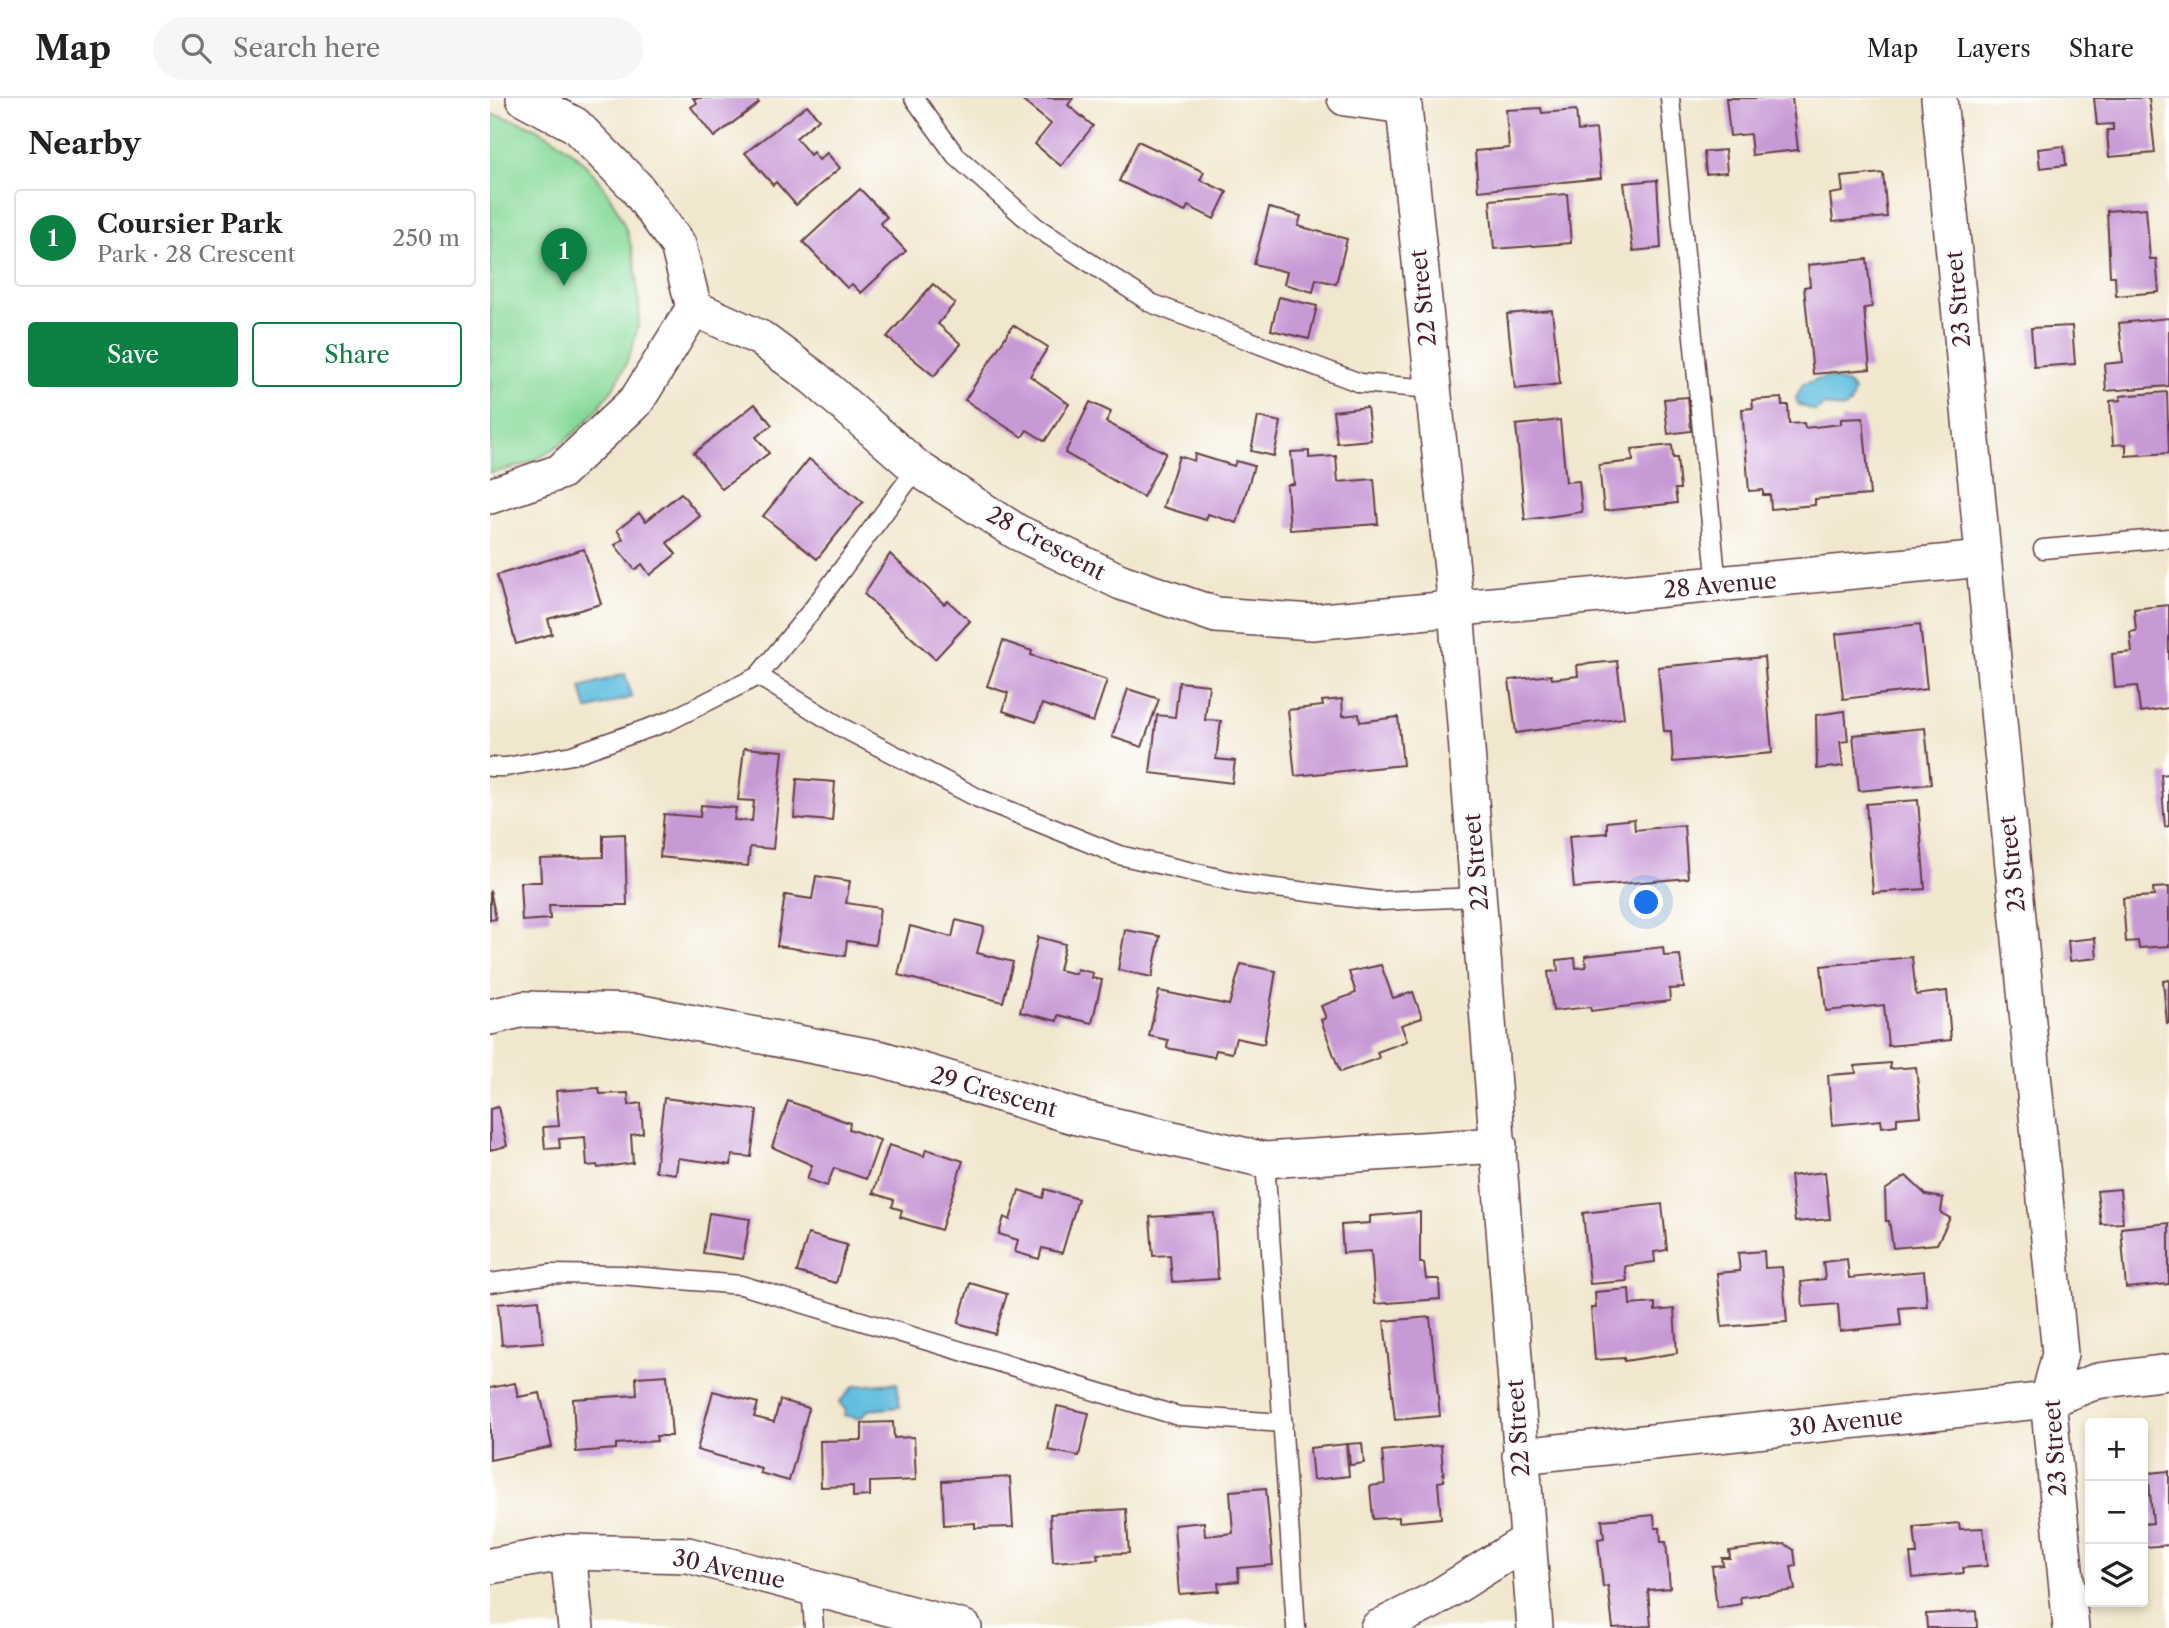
<!DOCTYPE html>
<html lang="en">
<head>
<meta charset="utf-8">
<style>
	body { margin:0; font-family:"Libre Caslon Text",serif; background:#f6f6f6; color:#222 }
	.controls { position:absolute; right:21px; bottom:21px; display:grid; overflow:hidden; border-radius:7px; box-shadow:0 4px 10px #0003 }
	.controls button { width:63px; height:63px; display:grid; place-items:center; padding:0; border:0; border-bottom:2px solid #e0e0e0; background:#fff; color:#222; font:35px sans-serif }
	.you { position:absolute; left:1157px; top:805px; width:24px; height:24px; margin:-18px; border:5px solid #fff; border-radius:50%; background:#1a73e8; box-shadow:0 0 0 10px #1a73e833 }
	.badge { display:grid; place-items:center; width:46px; height:46px; border-radius:50%; background:#0b8043; color:#fff; font-size:23px; font-weight:700 }
	.pin { position:absolute; translate:-50% -58px; filter:drop-shadow(0 2px 4px #0008) }
	.pin::after { content:''; position:absolute; top:37px; width:24px; height:21px; background:inherit; clip-path:polygon(0 0,100% 0,50% 100%) }
	.list { margin:0; padding:0; list-style:none }
	h2 { display:flex; justify-content:space-between; align-items:center; height:91px; margin:0; padding:0 28px; font-size:30px }
	h2 small { font-size:23px; font-weight:400; color:#767676 }
	.list li { display:grid; grid-template-columns:46px 1fr auto; gap:21px; align-items:center; box-sizing:border-box; height:98px; margin:0 14px 14px; padding:0 14px; border:2px solid #e0e0e0; border-radius:7px }
	.list b { display:block; font-size:26px; white-space:nowrap }
	.list p { margin:0; font-size:23px; white-space:nowrap; color:#767676 }
	.list em { font-size:23px; font-style:normal; color:#767676 }
	.actions { display:flex; gap:14px; padding:21px 28px }
	.actions a { flex:1; padding:16px 0; border:2px solid #0b8043; border-radius:7px; text-align:center; font-size:24px; color:#0b8043 }
	.actions .main { background:#0b8043; color:#fff }
	.icon { flex:none; width:38px; height:38px; fill:none; stroke:currentColor; stroke-width:2; stroke-linecap:round; stroke-linejoin:round }
	.map { position:relative; flex:none; width:1679px; height:1530px; overflow:hidden }
	header { display:flex; align-items:center; gap:42px; box-sizing:border-box; height:98px; padding:0 35px; background:#fff; border-bottom:2px solid #e0e0e0 }
	header strong { font-size:33px }
	nav { display:flex; gap:38px; margin-inline-start:auto; font-size:24px }
	.search { width:490px; height:63px; background:#f6f6f6; display:flex; align-items:center; gap:18px; box-sizing:border-box; padding:0 24px; border-radius:38px; color:#767676; font-size:26px }
	main { display:flex }
	aside { flex:1; background:#fff }
	.map>svg:first-child { display:block }
	.green { fill:#88da9a; stroke:#697c62; stroke-width:2 }
	.water { fill:#61bedf; stroke:#566e85; stroke-width:2 }
	.building { fill:#c89ad5 }
	.lines { fill:none; stroke-linecap:round; stroke-linejoin:round }
	.lane-casing { stroke:#633d43; stroke-width:21 }
	.street-casing { stroke:#633d43; stroke-width:38 }
	.lane { stroke:#fff; stroke-width:18 }
	.street { stroke:#fff; stroke-width:35 }
	.labels { text-anchor:middle; stroke-width:5; stroke-linejoin:round; paint-order:stroke }
	.street-label { font-size:23px; fill:#4a1f2b; stroke:#fff }
</style>
</head>
<body>
<header>
<strong>Map</strong>
<div class="search"><svg class="icon" aria-label="search" viewBox="0 0 24 24"><circle cx="10" cy="10" r="6"/><path d="M15 15l6 6"/></svg>Search here</div>
<nav><a>Map</a><a>Layers</a><a>Share</a></nav>
</header>
<main>
<aside>
<h2>Nearby<small></small></h2>
<ul class="list">
<li><span class="badge">1</span><div><b>Coursier Park</b><p>Park · 28 Crescent</p></div><em>250 m</em></li>
</ul>
<div class="actions"><a class="main">Save</a><a>Share</a></div>
</aside>
<div class="map">
<svg width="1679" height="1530" viewBox="0 0 1679 1530">
	<rect width="100%" height="100%" fill="#fff"/>
	<filter id="ink" filterUnits="userSpaceOnUse"><feTurbulence type="fractalNoise" baseFrequency=".0143" numOctaves="2"/><feDisplacementMap in="SourceGraphic" scale="14" xChannelSelector="R" yChannelSelector="G"/><feConvolveMatrix kernelMatrix="1 2 1 2 8 2 1 2 1" color-interpolation-filters="sRGB"/></filter>
	<filter id="wash" filterUnits="userSpaceOnUse"><feTurbulence type="fractalNoise" baseFrequency=".00686" numOctaves="4" result="noise"/><feDisplacementMap in="SourceGraphic" scale="28" xChannelSelector="R" yChannelSelector="G"/><feGaussianBlur stdDeviation="1.57" result="paint"/><feColorMatrix in="noise" values="0 0 0 0 0 0 0 0 0 0 0 0 0 0 0 0 0 1.4 0 .05"/><feComposite in="paint" operator="in"/></filter>
	<g filter="url(#wash)">
		<rect width="100%" height="100%" fill="#f1e7ce"/>
		<path class="green" d="M0,16C83,30 144,104 147,188C148,198 150,210 149,220C141,280 96,337 41,364C29,370 13,372 0,375Z"/>
		<g class="water">
			<path d="M1337,279L1358,286L1364,293L1360,307L1352,311L1335,307L1325,313L1308,306L1306,300L1313,286Z"/>
			<path d="M135,576L142,599L97,612L91,589Z"/>
			<path d="M407,1285L410,1309L378,1312L370,1321L354,1317L356,1312L349,1305L364,1288Z"/>
		</g>
		<g id="blocks">
			<g class="building">
				<path d="M203,0H265L269,5L224,39L201,9L207,5Z"/>
				<path d="M529,0H583L578,7L603,28L571,68L545,46L561,26Z"/>
				<path d="M1236,0H1302L1308,52L1262,57L1260,36L1240,38Z"/>
				<path d="M1604,0H1659L1665,55L1619,59L1617,32H1623V26L1607,27Z"/>
				<path d="M317,7L329,21L306,40L320,57L323,54L329,62L337,55L350,70L306,107L286,84L283,87L255,55Z"/>
				<path d="M1051,10L1052,15L1086,12L1088,33L1106,31L1111,80L988,93L985,53L1019,50L1016,12Z"/>
				<path d="M648,43L714,74L710,82L737,94L724,121L698,108L695,114L629,83Z"/>
				<path d="M1574,48L1576,67L1550,70L1548,51Z"/>
				<path d="M1235,52L1237,74L1216,76L1214,54Z"/>
				<path d="M1393,75L1397,119L1343,124L1340,96L1353,94L1351,79Z"/>
				<path d="M1167,82L1171,150L1143,153L1134,85Z"/>
				<path d="M370,91L397,119L390,125L416,153L371,195L362,186L357,190L313,144Z"/>
				<path d="M1077,96L1081,145L1004,151L1000,102Z"/>
				<path d="M779,110L811,118L808,128L857,141L846,186L826,181L823,194L794,186L797,174L764,166Z"/>
				<path d="M1656,110L1660,161H1666L1669,194L1626,198L1625,178H1620L1617,113Z"/>
				<path d="M1377,161L1382,209L1374,210L1380,271L1323,276L1314,189L1320,188L1318,167Z"/>
				<path d="M443,186L465,205L448,226L471,246L444,278L397,239Z"/>
				<path d="M789,199L827,208L819,241L781,232Z"/>
				<path d="M1062,212L1070,286L1025,291L1017,216Z"/>
				<path d="M1679,220V288L1616,293L1614,266L1633,264L1629,225Z"/>
				<path d="M523,227L558,249L540,278L579,306L555,343L537,332L532,339L475,302Z"/>
				<path d="M1582,228L1585,266L1544,269L1541,230Z"/>
				<path d="M1677,294L1679,355L1636,358V346L1623,347L1620,303L1631,302L1630,298Z"/>
				<path d="M1198,299L1201,333L1178,336L1174,301Z"/>
				<path d="M1292,300V307H1298L1299,326L1314,325L1315,330L1351,326V321L1373,320L1380,397L1325,401V407L1281,411L1280,397H1273V392L1259,393L1252,311L1263,310L1262,302Z"/>
				<path d="M600,304L621,314L616,324L676,355L653,399L575,355Z"/>
				<path d="M265,306L282,327L266,339L279,355L232,391L204,355Z"/>
				<path d="M877,309L881,342L847,345L843,313Z"/>
				<path d="M768,319L791,324L784,358L761,353Z"/>
				<path d="M1070,322L1076,384L1089,383L1092,414L1035,422L1026,327Z"/>
				<path d="M1182,347L1183,360H1187L1190,391H1185L1187,405L1114,413L1109,367L1143,363L1142,351Z"/>
				<path d="M819,353V360L846,358L848,384L884,381L888,426L800,432L797,387L804,386L801,354Z"/>
				<path d="M705,356L744,368L746,363L764,368L747,425L718,416L716,422L673,409L689,358L704,363Z"/>
				<path d="M319,361L373,404L327,461L273,418Z"/>
				<path d="M191,395L210,418L177,445L186,456L160,477L152,466L145,472L125,447L133,441L127,432L149,415L156,423Z"/>
				<path d="M94,451L111,506L58,521L62,536L26,546L7,477Z"/>
				<path d="M400,456L454,506L458,503L480,523L445,561L374,496Z"/>
				<path d="M1679,507V610L1650,614L1647,588L1625,590L1622,556L1642,554L1640,534L1646,533L1644,511Z"/>
				<path d="M1430,526L1437,591L1353,601L1346,536Z"/>
				<path d="M513,543L542,553L541,557L617,582L603,624L552,606L546,624L513,613L518,595L497,588Z"/>
				<path d="M1274,559L1282,655L1183,664L1181,633H1174L1168,569Z"/>
				<path d="M1127,563L1134,620L1026,635L1019,582L1061,577L1062,581L1088,578L1087,567Z"/>
				<path d="M689,584L719,587L715,622L731,623L726,661L745,663L742,685L660,675L667,617L685,619Z"/>
				<path d="M638,591L669,601L652,649L622,639Z"/>
				<path d="M852,601L853,618L869,616L870,624L908,619L913,667L805,678L798,612L833,608L832,603Z"/>
				<path d="M1355,613L1358,643L1350,644L1353,668L1327,671L1326,617Z"/>
				<path d="M1435,630L1441,686L1369,693L1363,637Z"/>
				<path d="M254,650L293,653L283,751L260,749L258,768L170,759L174,716L210,719L211,707L246,710L244,722L262,723L264,703L248,702Z"/>
				<path d="M1679,676V728L1675,729L1671,677Z"/>
				<path d="M307,681L345,684L342,723L304,720Z"/>
				<path d="M1428,702L1435,791L1383,795L1376,706Z"/>
				<path d="M1144,721L1145,732L1194,727L1198,780L1084,790L1079,738L1117,735V724Z"/>
				<path d="M135,736L137,807H59L60,821L32,823L30,784H51L50,761L113,759V737Z"/>
				<path d="M326,778L360,783L356,805L390,810L385,847L357,843L355,858L287,848L295,797L322,801Z"/>
				<path d="M1679,789V848L1649,850L1648,843L1636,844L1633,800L1664,798L1663,790Z"/>
				<path d="M0,792L6,821L0,822Z"/>
				<path d="M466,822L494,829L487,855L523,864L513,904L408,877L420,828L462,839Z"/>
				<path d="M635,832L670,838L662,879L628,872Z"/>
				<path d="M548,839L575,846L569,872L586,876L587,871L603,875L602,880L612,882L602,925L568,917L567,923L530,914Z"/>
				<path d="M1605,840L1607,860L1580,863L1578,843Z"/>
				<path d="M1173,849L1174,858L1190,857L1194,890L1179,891L1180,903L1101,913L1100,909L1063,913L1058,874L1068,873L1067,862L1085,860L1086,870L1096,869L1095,858Z"/>
				<path d="M1422,859L1426,897L1457,893L1461,942L1398,948L1394,907L1336,913L1331,868Z"/>
				<path d="M751,866L786,873L774,946L746,940L742,955L726,952L724,959L677,950L678,942L659,938L669,893L739,907Z"/>
				<path d="M891,867L903,900L923,894L932,920L911,927L917,943L887,954L889,960L850,974L831,922L836,920L831,908L866,895L859,874Z"/>
				<path d="M1679,882V925H1677L1673,883Z"/>
				<path d="M1400,965V971L1426,969L1431,1018L1407,1020V1027L1392,1029L1391,1022L1342,1027L1338,977L1366,975L1365,968Z"/>
				<path d="M109,990L110,996L138,995L139,1007L151,1005L153,1035L141,1037L143,1065L108,1070L107,1067L97,1068L95,1039L69,1041L70,1050L55,1051L53,1029L69,1028L66,993Z"/>
				<path d="M174,1000L267,1012L261,1059L242,1057L241,1067L188,1060L186,1076L165,1073Z"/>
				<path d="M298,1003L360,1025L359,1031L390,1042L376,1081L344,1070L337,1088L317,1081L322,1067L282,1049Z"/>
				<path d="M8,1009L17,1048L0,1052V1011Z"/>
				<path d="M399,1047L434,1058L436,1051L473,1063L451,1132L410,1119L412,1112L402,1109L404,1102L383,1095Z"/>
				<path d="M1335,1074L1340,1121L1305,1124L1300,1078Z"/>
				<path d="M1416,1078L1436,1097L1453,1100L1451,1115L1460,1120L1447,1146L1403,1150L1399,1123H1396L1395,1092Z"/>
				<path d="M555,1091L588,1101L572,1155L552,1150L549,1161L525,1154L528,1142L509,1136L514,1119L520,1122L529,1092L553,1100Z"/>
				<path d="M1630,1091L1633,1125L1611,1126L1607,1093Z"/>
				<path d="M1172,1106L1177,1152L1164,1154L1165,1164L1135,1168L1137,1183L1100,1186L1093,1115Z"/>
				<path d="M930,1114V1165H934L936,1181H949L950,1201L885,1206L881,1153L853,1155L851,1127L880,1125V1118Z"/>
				<path d="M219,1115L260,1121L253,1161L213,1155Z"/>
				<path d="M724,1115L728,1181L682,1184L680,1157L663,1158L660,1119Z"/>
				<path d="M1679,1125V1186L1636,1190L1631,1130Z"/>
				<path d="M318,1136L357,1147L346,1185L307,1174Z"/>
				<path d="M1274,1153L1275,1170L1292,1169L1297,1224L1232,1229L1227,1175L1250,1173L1248,1155Z"/>
				<path d="M1357,1161L1359,1180L1434,1173L1437,1208L1409,1210L1411,1227L1350,1233L1348,1206L1313,1209L1311,1184L1335,1181L1333,1164Z"/>
				<path d="M480,1185L517,1196L505,1236L468,1225Z"/>
				<path d="M1139,1191L1140,1207L1165,1205V1213L1184,1211L1187,1255L1134,1263V1260L1105,1262L1101,1210H1106L1105,1194Z"/>
				<path d="M49,1202L53,1244L12,1247L8,1206Z"/>
				<path d="M940,1219L950,1318L905,1322L894,1223Z"/>
				<path d="M177,1277L182,1338H166L167,1343L126,1346V1351L86,1354L83,1301L147,1297L146,1279Z"/>
				<path d="M25,1285L28,1299L50,1295L62,1349L0,1362V1290Z"/>
				<path d="M223,1293L268,1305L264,1319L284,1324L290,1302L319,1310L299,1383L270,1375L271,1370L207,1352Z"/>
				<path d="M567,1308L599,1315L589,1358L558,1352Z"/>
				<path d="M403,1324L404,1340L424,1339L426,1382L380,1384V1398L363,1399V1388L331,1389L330,1343L372,1342V1325Z"/>
				<path d="M872,1345L874,1365L860,1367L858,1346Z"/>
				<path d="M856,1346L859,1378L823,1382L820,1350Z"/>
				<path d="M951,1347L954,1383L948,1384L951,1420L909,1424V1419L883,1421L880,1388L895,1386L892,1353Z"/>
				<path d="M1679,1373V1447L1655,1449L1653,1426L1663,1425L1658,1375Z"/>
				<path d="M520,1379L523,1429L485,1430V1425L454,1427L452,1383Z"/>
				<path d="M776,1390L783,1467L748,1470L749,1483L728,1485L729,1493L689,1496L684,1427L714,1424L715,1438L743,1435L740,1393Z"/>
				<path d="M636,1411L639,1455L607,1456L608,1461L563,1464L560,1416Z"/>
				<path d="M1164,1417L1165,1430H1170L1171,1444H1176L1180,1490L1158,1492L1161,1528L1123,1530L1118,1488L1113,1489L1108,1441L1114,1440L1112,1422Z"/>
				<path d="M1469,1425L1470,1431L1493,1430L1497,1468L1473,1470L1474,1475L1423,1480L1420,1456H1427L1424,1429Z"/>
				<path d="M1295,1446L1304,1452L1306,1468L1301,1469L1305,1492L1250,1499L1251,1506L1227,1510L1222,1468L1233,1467L1232,1460H1240L1239,1453Z"/>
				<path d="M1486,1513L1487,1530H1437L1436,1516Z"/>
			</g>
		</g>
	</g>
	<g filter="url(#ink)">
		<use href="#blocks" fill-opacity="0" stroke="#633d43" stroke-width="2"/>
		<g class="lines">
			<defs>
				<g id="lane">
					<path d="M424,0L466,58L546,129L661,205L870,285L942,291"/>
					<path d="M1180,0L1227,488"/>
					<path d="M1553,451L1679,440"/>
					<path d="M268,578L349,628L488,700L629,757L754,786L889,803L989,799"/>
					<path d="M0,669H16L82,657L179,623L268,578L322,512L427,370"/>
					<path d="M775,1062L806,1530"/>
					<path d="M0,1185L61,1176L131,1177L251,1187L688,1318L793,1325"/>
					<path d="M321,1489L324,1530"/>
				</g>
				<g id="street">
					<path d="M855,0L914,8"/>
					<path d="M913,0L966,510L1045,1530"/>
					<path d="M1449,0L1570,1256L1558,1302L1581,1530"/>
					<path d="M204,210L270,240L324,280L427,370L527,434L631,484L726,517L822,524L1493,461"/>
					<path d="M0,398L70,374L147,302L204,210L188,147L146,89L85,27L34,0"/>
					<path d="M0,919L34,911L146,914L392,961L587,1019L775,1062L1009,1047"/>
					<path d="M1030,1358L1558,1302L1607,1283L1679,1274"/>
					<path d="M78,1454L86,1530"/>
					<path d="M0,1468L78,1454L198,1457L474,1530"/>
					<path d="M888,1530L942,1503L1037,1443"/>
				</g>
			</defs>
			<use href="#lane" class="lane-casing"/>
			<use href="#street" class="street-casing"/>
			<use href="#lane" class="lane"/>
			<use href="#street" class="street"/>
		</g>
	</g>
	<g class="labels">
		<g class="street-label">
			<text transform="translate(933 200) rotate(-96)" y="8">22 Street</text>
			<text transform="translate(1468 201) rotate(-95)" y="8">23 Street</text>
			<text transform="translate(556 445) rotate(28)" y="8">28 Crescent</text>
			<text transform="translate(1230 487) rotate(-5)" y="8">28 Avenue</text>
			<text transform="translate(986 764) rotate(-95)" y="8">22 Street</text>
			<text transform="translate(1522 766) rotate(-96)" y="8">23 Street</text>
			<text transform="translate(504 994) rotate(16)" y="8">29 Crescent</text>
			<text transform="translate(1356 1324) rotate(-6)" y="8">30 Avenue</text>
			<text transform="translate(1028 1330) rotate(-94)" y="8">22 Street</text>
			<text transform="translate(1565 1350) rotate(-94)" y="8">23 Street</text>
			<text transform="translate(239 1471) rotate(12)" y="8">30 Avenue</text>
		</g>
	</g>
</svg>
<div class="controls">
<button>+</button>
<button>−</button>
<button><svg class="icon" aria-label="layers" viewBox="0 0 24 24"><path d="M12 4l9 5-9 5-9-5zM3 14l9 5 9-5"/></svg></button>
</div>
<div class="you"></div>
<div class="pin badge" style="left:74px;top:188px">1</div>
</div>
</main>
</body>
</html>
